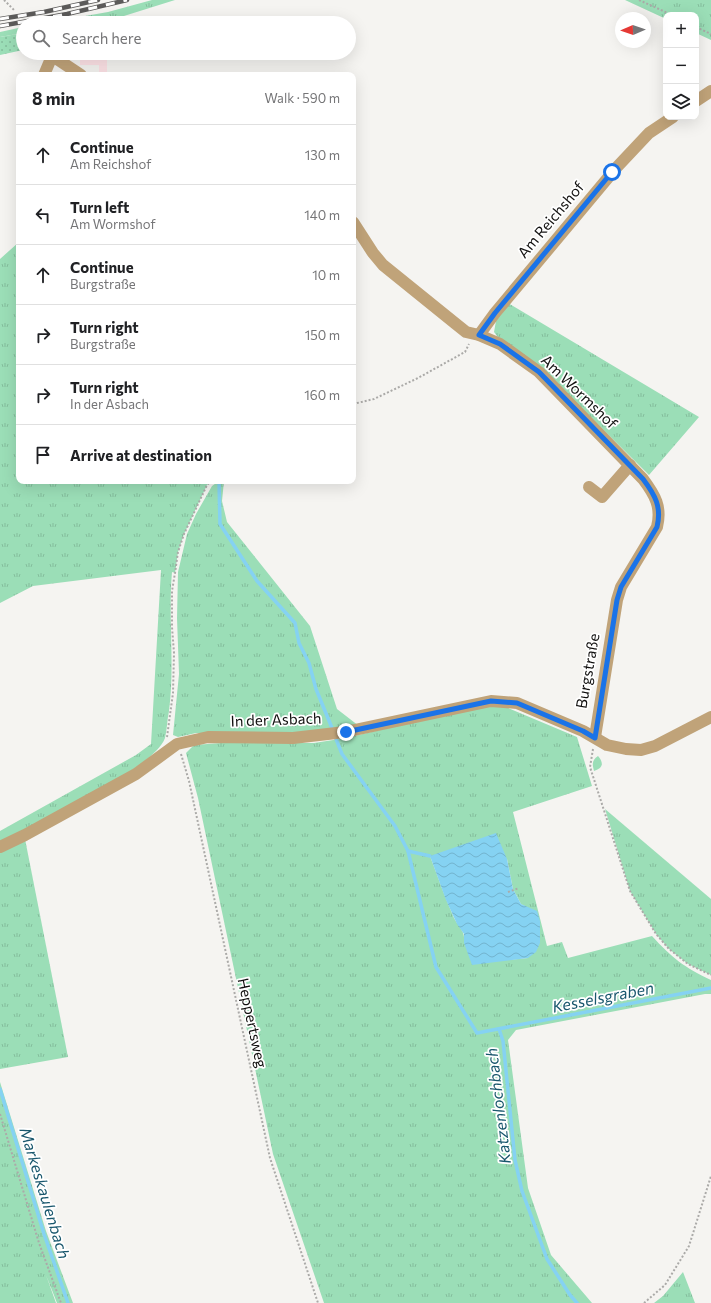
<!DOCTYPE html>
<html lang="en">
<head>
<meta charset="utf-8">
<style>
	body { margin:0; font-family:Commissioner,sans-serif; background:#f2f2f2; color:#202124 }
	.controls { position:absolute; right:12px; top:12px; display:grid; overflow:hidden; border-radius:8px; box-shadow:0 4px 16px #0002 }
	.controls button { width:36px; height:36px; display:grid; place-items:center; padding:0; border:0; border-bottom:1px solid #e0e0e0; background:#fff; color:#202124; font:20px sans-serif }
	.compass { position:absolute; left:615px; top:12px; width:36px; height:36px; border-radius:50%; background:#fff; box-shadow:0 4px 16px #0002; rotate:268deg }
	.stop { position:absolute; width:12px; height:12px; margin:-9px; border:3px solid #1a73e8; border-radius:50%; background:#fff }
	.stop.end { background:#1a73e8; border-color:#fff; box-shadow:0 1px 4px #0008 }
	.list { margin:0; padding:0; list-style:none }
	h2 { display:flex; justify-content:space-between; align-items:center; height:52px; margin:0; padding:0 16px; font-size:17px }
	h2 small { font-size:13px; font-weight:400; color:#757577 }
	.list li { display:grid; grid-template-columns:26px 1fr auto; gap:12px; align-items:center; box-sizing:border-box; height:60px; padding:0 16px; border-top:1px solid #e0e0e0 }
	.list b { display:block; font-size:15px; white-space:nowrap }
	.list p { margin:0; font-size:13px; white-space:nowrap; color:#757577 }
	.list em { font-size:13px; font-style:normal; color:#757577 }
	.icon { flex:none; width:22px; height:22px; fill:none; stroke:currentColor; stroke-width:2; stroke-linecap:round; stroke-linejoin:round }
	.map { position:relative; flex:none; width:711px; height:1303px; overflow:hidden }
	.search { position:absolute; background:#fff; box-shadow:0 4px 16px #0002; left:16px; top:16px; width:340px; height:44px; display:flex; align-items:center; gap:10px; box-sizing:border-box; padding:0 14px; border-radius:22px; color:#757577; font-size:15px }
	.panel { position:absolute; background:#fff; box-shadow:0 4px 16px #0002; left:16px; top:72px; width:340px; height:412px; border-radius:8px }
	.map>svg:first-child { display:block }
	.industrial { fill:#fde2e6 }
	.grass { fill:url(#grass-tufts); fill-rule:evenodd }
	.garden { fill:url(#garden-dots) }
	.water { fill:url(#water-waves) }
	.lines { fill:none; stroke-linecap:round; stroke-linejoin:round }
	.stream { stroke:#85d2f2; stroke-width:3.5 }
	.path { stroke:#abaaa8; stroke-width:2; stroke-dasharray:2 2; stroke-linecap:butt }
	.minor { stroke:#c0a379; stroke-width:12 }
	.rail-casing { stroke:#5c5b5a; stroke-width:4.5 }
	.rail { stroke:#fff; stroke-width:3; stroke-dasharray:9; stroke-linecap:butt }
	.route { stroke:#1a73e8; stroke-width:5 }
	.labels { text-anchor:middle; stroke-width:3.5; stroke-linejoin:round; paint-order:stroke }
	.street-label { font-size:15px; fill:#11100f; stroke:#fff }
	.water-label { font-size:16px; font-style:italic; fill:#19576d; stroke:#fff }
</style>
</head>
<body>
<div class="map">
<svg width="711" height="1303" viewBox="0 0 711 1303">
	<defs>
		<pattern id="grass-tufts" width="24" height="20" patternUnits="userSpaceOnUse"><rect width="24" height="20" fill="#9bdeb7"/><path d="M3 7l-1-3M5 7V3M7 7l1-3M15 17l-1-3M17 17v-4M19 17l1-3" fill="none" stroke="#84bd9c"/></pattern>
		<pattern id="garden-dots" width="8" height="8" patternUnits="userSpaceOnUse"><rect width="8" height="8" fill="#9bdeb7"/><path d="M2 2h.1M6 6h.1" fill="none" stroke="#84bd9c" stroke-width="1.8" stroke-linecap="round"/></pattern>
		<pattern id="water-waves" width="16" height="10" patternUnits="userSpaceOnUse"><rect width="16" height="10" fill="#85d2f2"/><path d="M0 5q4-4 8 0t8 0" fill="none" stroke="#72b3ce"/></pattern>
	</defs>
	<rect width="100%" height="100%" fill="#f5f4f1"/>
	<path class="industrial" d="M80,53H107V75H99V65H80Z"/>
	<g class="grass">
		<path d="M152,0H175L108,21V23H69L68,19L108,12Z"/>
		<path d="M625,0H711V40L696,33V15H666V19Z"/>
		<path d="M23,27V33L0,37V32Z"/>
		<path d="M19,242V481H211L207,485L184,534L178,552L175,573L172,572C168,619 175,665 169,711C167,720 167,730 165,738C156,763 90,794 67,807C45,819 22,831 0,843V831L136,755L151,744L161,570L33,586L0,603V259Z"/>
		<path d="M508,303L699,417L649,475L545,372L500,340L494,332L496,321Z"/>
		<path d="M219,481H224L222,501L227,522L310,626L337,709L359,726L287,734L196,733L178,737L173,735L179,674L177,618L178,572L187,534L196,514L212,486Z"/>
		<path d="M501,705L577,737L592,786L513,812L547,946L562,942L568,958L652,936C671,957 685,968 711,980V994H705L516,1030L508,1040L528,1188L551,1255L592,1303H324L273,1154L198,798L186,753L194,745L221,743H314L346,738L468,709ZM430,856L507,859L513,889L521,904L528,908V958L508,960L464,937C464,931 457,924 454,918C445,898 438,877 430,856Z"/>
		<path d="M598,756C604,763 603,768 594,771C592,764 592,760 598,756Z"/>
		<path d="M605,809L711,899V975L688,964L669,949L656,934L630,891Z"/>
		<path d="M25,839L68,1057L0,1069V851Z"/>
		<path d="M0,1082L46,1231L73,1303H57L46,1275L56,1303H0Z"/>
		<path d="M683,1272L695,1303H654L663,1296Z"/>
	</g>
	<path class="garden" d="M23,33V50L0,55V37Z"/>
	<path class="water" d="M496,833L507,859L513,889L521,904L537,911L540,921V943L536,952L528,958L472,965L464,943V934L457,924L446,900L430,856Z"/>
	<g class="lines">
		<g class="stream">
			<path d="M219,482L220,524L257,581L295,623L299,643L309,663L316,689L332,728"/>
			<path d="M336,739L342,754L395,826L408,851L436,967L477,1033L711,988"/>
			<path d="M408,851L430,856"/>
			<path d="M499,1029L503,1041L515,1160L522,1191L547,1259L570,1295L577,1303"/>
			<path d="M0,1089L44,1234L68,1303"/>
		</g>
		<g class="path">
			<path d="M4,0L15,11"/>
			<path d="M639,0L672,15"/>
			<path d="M65,23H66"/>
			<path d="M696,27L711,34"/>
			<path d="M353,404L374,399L418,378L465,352L469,344"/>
			<path d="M167,737L173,693L174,653L172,627V591L175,573L178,552L184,534L207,485L211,481"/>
			<path d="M593,749L590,767L630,891L656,934L669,949L688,964L711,975"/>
			<path d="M181,754L189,781L270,1158L318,1303"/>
			<path d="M508,892L519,888"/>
			<path d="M0,1114L39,1243L61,1303"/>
			<path d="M644,1303L665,1285L689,1246L711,1176"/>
		</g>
		<g class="minor">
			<path d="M48,53L81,75"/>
			<path d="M44,75L52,56"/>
			<path d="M696,101L711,91"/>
			<path d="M353,222L373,253L383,265L456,324L466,332L479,335L500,344L539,372L643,479C655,495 662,507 657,527L621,587L617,600L595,737"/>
			<path d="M479,335L495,313L617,167L649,133L673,117"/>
			<path d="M589,487L602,497L630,465"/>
			<path d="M0,847L25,835L136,774L177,744L208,737L293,738L345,732L491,701L517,703L583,731L607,745L626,749L641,750L655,746L711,717"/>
		</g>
		<defs>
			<g id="rail">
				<path d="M0,19L44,12L98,0"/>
				<path d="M0,26L67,14L127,0"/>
			</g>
		</defs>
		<use href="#rail" class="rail-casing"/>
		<use href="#rail" class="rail"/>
	</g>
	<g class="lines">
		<path class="route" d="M346,732L491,701L517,703L583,731L595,738L617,600L621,587L657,527C662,507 655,495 643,479L539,372L500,344L479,335L495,313L612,172"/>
	</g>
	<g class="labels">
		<g class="street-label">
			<text transform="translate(551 220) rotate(-50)" y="5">Am Reichshof</text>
			<text transform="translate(579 392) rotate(44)" y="5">Am Wormshof</text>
			<text transform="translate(588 671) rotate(-80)" y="5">Burgstraße</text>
			<text transform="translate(276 720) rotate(-2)" y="5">In der Asbach</text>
			<text transform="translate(252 1023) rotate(78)" y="5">Heppertsweg</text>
		</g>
		<g class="water-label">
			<text transform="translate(603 997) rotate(-11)" y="6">Kesselsgraben</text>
			<text transform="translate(498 1106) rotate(-97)" y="6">Katzenlochbach</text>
			<text transform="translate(45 1193) rotate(73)" y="6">Markeskaulenbach</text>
		</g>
	</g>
</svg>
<div class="controls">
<button>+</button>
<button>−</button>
<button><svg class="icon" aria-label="layers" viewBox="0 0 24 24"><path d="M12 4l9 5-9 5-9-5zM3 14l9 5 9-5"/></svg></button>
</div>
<svg class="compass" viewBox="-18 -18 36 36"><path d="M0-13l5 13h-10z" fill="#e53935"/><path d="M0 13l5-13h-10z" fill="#757577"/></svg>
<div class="stop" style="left:612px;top:172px"></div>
<div class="stop end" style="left:346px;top:732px"></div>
<div class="search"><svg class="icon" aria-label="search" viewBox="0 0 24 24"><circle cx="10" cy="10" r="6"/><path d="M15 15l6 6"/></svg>Search here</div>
<section class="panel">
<h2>8 min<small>Walk · 590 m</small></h2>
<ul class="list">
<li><svg class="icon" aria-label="ahead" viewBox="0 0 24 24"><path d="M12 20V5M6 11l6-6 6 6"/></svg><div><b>Continue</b><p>Am Reichshof</p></div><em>130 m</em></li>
<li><svg class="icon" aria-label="left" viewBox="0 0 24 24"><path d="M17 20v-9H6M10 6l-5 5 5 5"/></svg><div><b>Turn left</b><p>Am Wormshof</p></div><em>140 m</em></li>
<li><svg class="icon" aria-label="ahead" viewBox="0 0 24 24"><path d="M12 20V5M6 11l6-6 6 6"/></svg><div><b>Continue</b><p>Burgstraße</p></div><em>10 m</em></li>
<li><svg class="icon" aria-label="right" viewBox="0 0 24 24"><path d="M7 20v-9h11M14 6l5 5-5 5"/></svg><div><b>Turn right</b><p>Burgstraße</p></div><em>150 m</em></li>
<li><svg class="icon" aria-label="right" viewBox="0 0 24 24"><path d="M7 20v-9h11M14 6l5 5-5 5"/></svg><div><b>Turn right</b><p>In der Asbach</p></div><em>160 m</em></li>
<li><svg class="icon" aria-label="arrive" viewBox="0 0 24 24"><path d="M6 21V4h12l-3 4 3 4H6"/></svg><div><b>Arrive at destination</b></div></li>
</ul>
</section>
</div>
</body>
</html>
